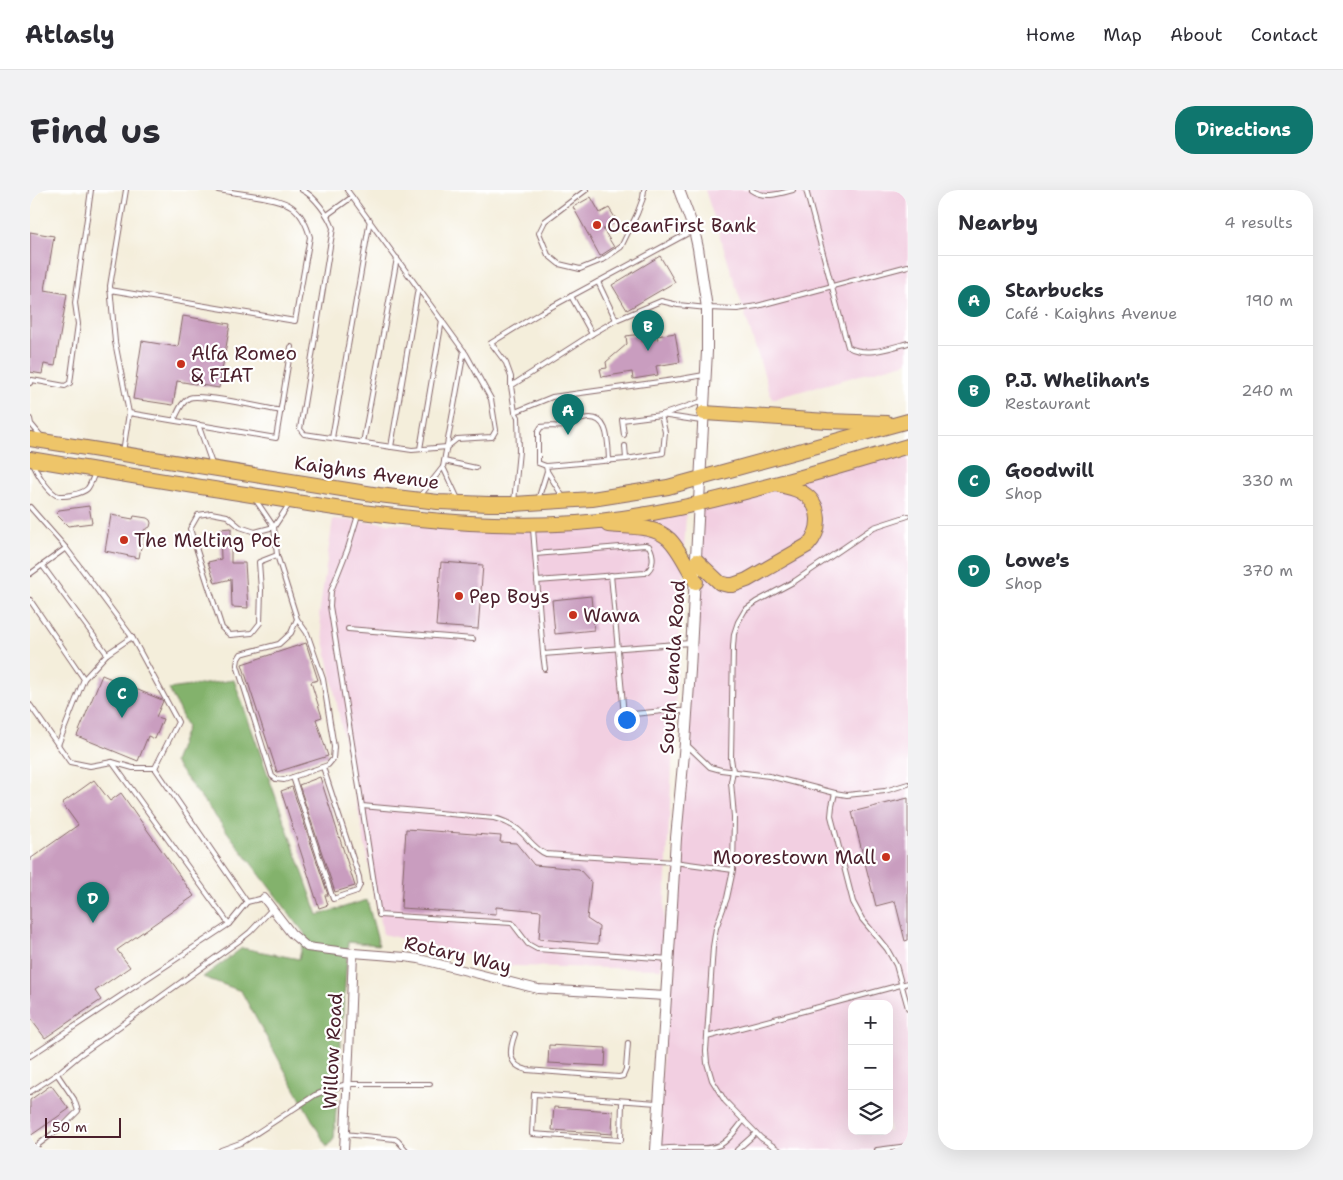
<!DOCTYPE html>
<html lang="en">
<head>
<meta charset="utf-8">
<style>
	body { margin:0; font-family:"Shantell Sans",sans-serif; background:#f2f2f3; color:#2b2b33 }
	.controls { position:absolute; right:15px; bottom:15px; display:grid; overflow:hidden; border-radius:10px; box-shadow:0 5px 20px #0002 }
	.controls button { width:45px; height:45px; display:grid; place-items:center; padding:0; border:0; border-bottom:1px solid #e1e1e2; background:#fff; color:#2b2b33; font:25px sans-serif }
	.scale { position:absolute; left:15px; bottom:12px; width:76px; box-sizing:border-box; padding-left:5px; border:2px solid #4a1f2b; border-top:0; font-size:14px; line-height:18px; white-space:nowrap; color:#4a1f2b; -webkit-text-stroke:4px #fff; paint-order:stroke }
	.you { position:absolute; left:596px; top:529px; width:18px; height:18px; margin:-12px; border:4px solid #fff; border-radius:50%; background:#1a73e8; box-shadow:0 0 0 8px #1a73e833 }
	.badge { display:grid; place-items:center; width:32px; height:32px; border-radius:50%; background:#0f766e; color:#fff; font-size:16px; font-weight:700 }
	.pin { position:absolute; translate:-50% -41px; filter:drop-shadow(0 1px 2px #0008) }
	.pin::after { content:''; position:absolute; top:26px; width:18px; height:15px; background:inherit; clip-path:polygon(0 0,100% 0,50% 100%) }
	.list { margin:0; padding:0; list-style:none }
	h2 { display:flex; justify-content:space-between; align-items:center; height:65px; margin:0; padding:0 20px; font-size:21px }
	h2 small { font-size:16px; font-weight:400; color:#7c7c81 }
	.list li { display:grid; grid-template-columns:32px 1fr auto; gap:15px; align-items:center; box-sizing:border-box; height:90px; padding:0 20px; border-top:1px solid #e1e1e2 }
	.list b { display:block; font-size:19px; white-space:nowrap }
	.list p { margin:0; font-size:16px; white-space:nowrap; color:#7c7c81 }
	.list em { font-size:16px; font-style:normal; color:#7c7c81 }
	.icon { flex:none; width:28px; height:28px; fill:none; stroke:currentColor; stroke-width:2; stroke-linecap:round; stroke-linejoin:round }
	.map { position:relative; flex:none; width:878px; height:960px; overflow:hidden; border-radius:20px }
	header { display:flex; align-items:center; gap:30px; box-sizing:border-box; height:70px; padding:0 25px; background:#fff; border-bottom:1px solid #e1e1e2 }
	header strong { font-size:24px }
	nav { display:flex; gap:28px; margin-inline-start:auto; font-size:18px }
	.intro { display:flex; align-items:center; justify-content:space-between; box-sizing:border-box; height:120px; padding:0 30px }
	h1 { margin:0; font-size:35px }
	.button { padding:12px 22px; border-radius:20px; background:#0f766e; color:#fff; font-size:18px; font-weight:700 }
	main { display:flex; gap:30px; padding:0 30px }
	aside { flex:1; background:#fff; border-radius:20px; box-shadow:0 5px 20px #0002 }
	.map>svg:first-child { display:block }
	.built { fill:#f2cfe1; fill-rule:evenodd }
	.forest { fill:#83b26c; stroke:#66684c }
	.building { fill:#c99dbf }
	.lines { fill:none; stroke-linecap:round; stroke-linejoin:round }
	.service-casing { stroke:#866769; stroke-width:6 }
	.minor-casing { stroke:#866769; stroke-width:10 }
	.tertiary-casing { stroke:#866769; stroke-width:12 }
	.trunk-casing { stroke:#866769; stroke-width:16 }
	.service { stroke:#fff; stroke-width:4 }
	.minor { stroke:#fff; stroke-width:8 }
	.tertiary { stroke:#fff; stroke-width:10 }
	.trunk { stroke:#eec569; stroke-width:14 }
	.poi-dot { fill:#c8321e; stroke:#fff; stroke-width:2 }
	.labels { text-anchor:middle; stroke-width:4.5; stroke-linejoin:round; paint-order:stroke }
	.poi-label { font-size:19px; fill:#4a1f2b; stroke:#fff; text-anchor:start }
	.street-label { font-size:19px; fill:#4a1f2b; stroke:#fff }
</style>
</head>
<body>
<header>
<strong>Atlasly</strong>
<nav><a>Home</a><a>Map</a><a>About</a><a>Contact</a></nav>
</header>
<div class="intro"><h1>Find us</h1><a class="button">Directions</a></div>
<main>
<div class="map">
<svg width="878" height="960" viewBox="0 0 878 960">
	<rect width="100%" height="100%" fill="#fff"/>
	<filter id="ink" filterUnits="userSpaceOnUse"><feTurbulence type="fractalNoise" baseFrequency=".02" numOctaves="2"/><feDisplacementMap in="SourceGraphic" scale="10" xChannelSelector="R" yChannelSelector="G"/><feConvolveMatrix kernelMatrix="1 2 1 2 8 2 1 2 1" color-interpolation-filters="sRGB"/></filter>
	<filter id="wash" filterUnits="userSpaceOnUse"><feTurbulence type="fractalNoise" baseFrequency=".0096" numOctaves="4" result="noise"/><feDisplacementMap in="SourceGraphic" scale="20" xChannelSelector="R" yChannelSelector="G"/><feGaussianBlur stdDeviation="1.12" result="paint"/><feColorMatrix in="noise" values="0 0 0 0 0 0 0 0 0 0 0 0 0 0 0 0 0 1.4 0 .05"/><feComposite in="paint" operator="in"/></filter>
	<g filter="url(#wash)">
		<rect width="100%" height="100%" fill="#f4eedb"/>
		<g class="built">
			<path d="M675,0H878V172L742,209Z"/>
			<path d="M878,256V960H626L670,314ZM822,814H859V941H822Z"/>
			<path d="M656,324L631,779L483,776L353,744L289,425L303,329L444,339Z"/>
		</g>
		<path class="forest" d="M204,490L288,725L337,710L349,755L318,752L304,949L297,957L211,801L173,787L212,758L269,769L275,744L144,572L157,537L139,499Z"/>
		<g id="blocks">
			<g class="building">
				<path d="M561,7L570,23L579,18L587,31L573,39L584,57L570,66L543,17Z"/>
				<path d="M0,42L24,46L15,100L37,104L25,176L14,174L12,184L0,182Z"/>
				<path d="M630,66L645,92L597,120L582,95Z"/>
				<path d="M153,126L200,134L189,198L147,191L143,215L103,209L112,151L148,157Z"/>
				<path d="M645,143L650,172L626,176L628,185L603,189L602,182L572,187L570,179L577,178L576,172L597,154L596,146L611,144L612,152L628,149L627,146Z"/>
				<path d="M59,316L62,333L38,336L26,324L29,320Z"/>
				<path d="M81,325L103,329L104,326L117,328L120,330L121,333L120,337L114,340L109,368L75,361Z"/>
				<path d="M201,338V373H215L218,418L202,417L201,389L185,393L178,372L191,369L190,339Z"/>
				<path d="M411,372L453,375L448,439L406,436Z"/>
				<path d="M561,406L564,440L525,444L522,410Z"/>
				<path d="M276,453L288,490L281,492L292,527L286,529L298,566L247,582L212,474Z"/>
				<path d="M72,485L132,510L133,511L126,527L133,529L125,549L118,546L108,571L47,546Z"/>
				<path d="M290,587L325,696L305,702L269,595Z"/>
				<path d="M64,590L80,611L91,603L164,706L87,760L100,777L65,801L71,810L15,848L0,828V669L48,635L32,613Z"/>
				<path d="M262,597L298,705H295L298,715L289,718L251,601Z"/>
				<path d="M878,608V750L875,751L865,711L846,716L822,622Z"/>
				<path d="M376,639L471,646L470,652L486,653L504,675L549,679L561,692L557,729L569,737L568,754L509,749L511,721L466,717V724L371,718Z"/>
				<path d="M519,855L576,858L575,876L518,873Z"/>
				<path d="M21,895L39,919L0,946V910Z"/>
				<path d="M524,917L583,921L582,944L522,940Z"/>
			</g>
		</g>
	</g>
	<g filter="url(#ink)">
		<use href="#blocks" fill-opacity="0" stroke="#866769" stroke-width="1"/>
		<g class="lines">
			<defs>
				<g id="service">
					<path d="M96,0L80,96L85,152L99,223"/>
					<path d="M272,0C285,6 298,25 303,38L270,239L274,244L382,260L417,257L427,249L462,247L466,240L461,209L436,164L317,0"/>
					<path d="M556,0L515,31L509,43L518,65L529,74L550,79L572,70L591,57L607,24L613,8L614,0"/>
					<path d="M721,0C734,9 749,4 763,0"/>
					<path d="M776,0L818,157C836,167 859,158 878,153"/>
					<path d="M297,25L322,7"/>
					<path d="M568,92L586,130"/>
					<path d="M80,100L265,131L280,47C271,15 257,11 227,6C214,4 201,2 188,0"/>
					<path d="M541,106L562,144"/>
					<path d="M0,193L2,190L35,196L40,193L48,134L45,113L46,106L61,0"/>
					<path d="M481,196L562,144L586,130L631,111L648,115L677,118L707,119L727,116L878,76"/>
					<path d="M485,222L522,207L651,189L674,185"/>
					<path d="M0,229L1,234L11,246"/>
					<path d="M144,230C148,223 151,212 159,208C170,203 235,218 251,221"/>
					<path d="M671,231L631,225L673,211"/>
					<path d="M168,234L182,274"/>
					<path d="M302,248L340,30"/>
					<path d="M333,253L367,68"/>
					<path d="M595,256L596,269"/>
					<path d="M361,257L388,98"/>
					<path d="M390,259L412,130"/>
					<path d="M93,262L99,223L246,248L261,157"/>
					<path d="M414,271L446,278"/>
					<path d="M3,274C7,283 17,300 26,305C31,307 37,306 42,305C59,301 59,299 65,282"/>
					<path d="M516,276L508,273V242L511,237C520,235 530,238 539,235C544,234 548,230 553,229C580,222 578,254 579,271"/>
					<path d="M413,277L428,309"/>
					<path d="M517,281L516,276L596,269L633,263L635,242L631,225L592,230L594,245"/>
					<path d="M390,306L413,277L434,161"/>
					<path d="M225,309L244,337L260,313"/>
					<path d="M508,310L517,281L533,307"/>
					<path d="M484,312L489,261L488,227L485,222L481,196V187L476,173L461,153L510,123L662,41"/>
					<path d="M0,317L36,358"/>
					<path d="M181,323L197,326L210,337L225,342L244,337L247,365L229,372L231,400L230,433L222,443L200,445L192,438L160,339L168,325Z"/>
					<path d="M328,325L318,358L301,401L300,416L332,616L464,628C475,631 484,635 492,643C500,651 506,660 516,664L644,672L703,680"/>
					<path d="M503,339L513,464L660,453"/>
					<path d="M505,364L615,355L619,356C624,365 625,377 615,383L507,391"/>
					<path d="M247,365L267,429L277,443L293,489L304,557L303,569L298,575L254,590L246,589L242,586L207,475L208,469L211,464L249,454L261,443L267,429"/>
					<path d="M12,375L77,464L54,489"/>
					<path d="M0,384L36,358L102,447L148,532L125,578"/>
					<path d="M581,385L594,525L633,521H656"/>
					<path d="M0,410L54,489L28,555"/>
					<path d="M318,439L443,449"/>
					<path d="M77,464L102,447"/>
					<path d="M513,464L515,479"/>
					<path d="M0,515L40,572L60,576L82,572L103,578H125L217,712L234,708"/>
					<path d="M657,555L680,577L691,580L739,586L805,603L817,605L855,601L878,594"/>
					<path d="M82,572L199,734"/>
					<path d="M263,587L303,709L327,701L330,695L329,687L293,577"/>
					<path d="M805,603L802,616L801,626L823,712L832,729L857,759L866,775L878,818"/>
					<path d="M332,616L349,725L482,733L498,754L507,759L639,769"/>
					<path d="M485,844C479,860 477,875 497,880L589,887L593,886L596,879L598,853"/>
					<path d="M677,847L878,793"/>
					<path d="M0,866L199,734L217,712"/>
					<path d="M0,902L27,884L51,864L210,750L220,742L242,719"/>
					<path d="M592,911L591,950L502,944L504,904L627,913"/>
					<path d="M314,944L365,949L368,951L376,960"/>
					<path d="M628,959C637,958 646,957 655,958C667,958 679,960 690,955C700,950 707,938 714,930"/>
					<path d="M1,960L33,936L48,921L44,909L27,884"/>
					<path d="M191,960L213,952L285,905L300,899L317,894H400"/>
					<path d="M707,960L726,943"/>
					<path d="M749,960L731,948L695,911L682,890L677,873L676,861L683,757L686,738L697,708L703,680L704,627L701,592L703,581L701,568L703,457L704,444L708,432L715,420L726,412L765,391L844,337L878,326"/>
					<path d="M847,960L878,956"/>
				</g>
				<g id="minor">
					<path d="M234,708L261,743L277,757L323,763L375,767L389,769L508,799L636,806"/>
					<path d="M314,960L319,864L323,763"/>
				</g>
				<path id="tertiary" d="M626,960L641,731L646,648L655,553L660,480L677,161V118L668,58L664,40L649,0"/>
				<g id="trunk">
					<path d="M674,223L797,231L857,233"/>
					<path d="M0,249L349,305L408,312L459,314H484L562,309L638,297L878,231"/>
					<path d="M0,269C78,282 156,295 235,307C338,324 442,340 547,333C616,328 682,311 749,293C792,282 835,269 878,256"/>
					<path d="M578,335C597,337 624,335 639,349C650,360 658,378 666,392"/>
					<path d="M667,371L690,393L698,395H703L717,390L778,355C792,340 792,315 773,303C766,298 755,297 747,294"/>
				</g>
			</defs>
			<use href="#service" class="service-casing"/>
			<use href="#minor" class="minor-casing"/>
			<use href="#tertiary" class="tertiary-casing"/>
			<use href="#trunk" class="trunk-casing"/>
			<use href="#service" class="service"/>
			<use href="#minor" class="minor"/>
			<use href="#tertiary" class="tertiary"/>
			<use href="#trunk" class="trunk"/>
		</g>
	</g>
	<g class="poi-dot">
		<circle cx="567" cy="35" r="5"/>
		<circle cx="151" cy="174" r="5"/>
		<circle cx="94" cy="350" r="5"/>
		<circle cx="429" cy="406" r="5"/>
		<circle cx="543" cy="425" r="5"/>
		<circle cx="856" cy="667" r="5"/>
	</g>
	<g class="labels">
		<g class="poi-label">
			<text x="577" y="42">OceanFirst Bank</text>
			<text x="161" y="170">Alfa Romeo<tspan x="161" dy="22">&amp; FIAT</tspan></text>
			<text x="104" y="357">The Melting Pot</text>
			<text x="439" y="413">Pep Boys</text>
			<text x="553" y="432">Wawa</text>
			<text x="846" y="674" text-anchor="end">Moorestown Mall</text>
		</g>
		<g class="street-label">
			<text transform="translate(337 282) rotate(8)" y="7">Kaighns Avenue</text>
			<text transform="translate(642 477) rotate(-86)" y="7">South Lenola Road</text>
			<text transform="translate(428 764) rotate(13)" y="7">Rotary Way</text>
			<text transform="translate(302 861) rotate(-87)" y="7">Willow Road</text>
		</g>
	</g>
</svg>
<div class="controls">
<button>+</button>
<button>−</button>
<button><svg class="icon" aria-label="layers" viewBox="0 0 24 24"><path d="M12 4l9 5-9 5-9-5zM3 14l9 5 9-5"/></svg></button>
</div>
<div class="scale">50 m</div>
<div class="you"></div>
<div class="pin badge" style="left:538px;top:245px">A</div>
<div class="pin badge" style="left:618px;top:161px">B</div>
<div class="pin badge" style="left:92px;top:528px">C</div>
<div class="pin badge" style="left:63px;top:733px">D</div>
</div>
<aside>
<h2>Nearby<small>4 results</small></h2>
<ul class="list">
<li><span class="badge">A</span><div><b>Starbucks</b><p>Café · Kaighns Avenue</p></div><em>190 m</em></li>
<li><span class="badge">B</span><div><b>P.J. Whelihan's</b><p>Restaurant</p></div><em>240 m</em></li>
<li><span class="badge">C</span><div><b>Goodwill</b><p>Shop</p></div><em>330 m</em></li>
<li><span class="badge">D</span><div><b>Lowe's</b><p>Shop</p></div><em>370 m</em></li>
</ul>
</aside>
</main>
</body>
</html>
